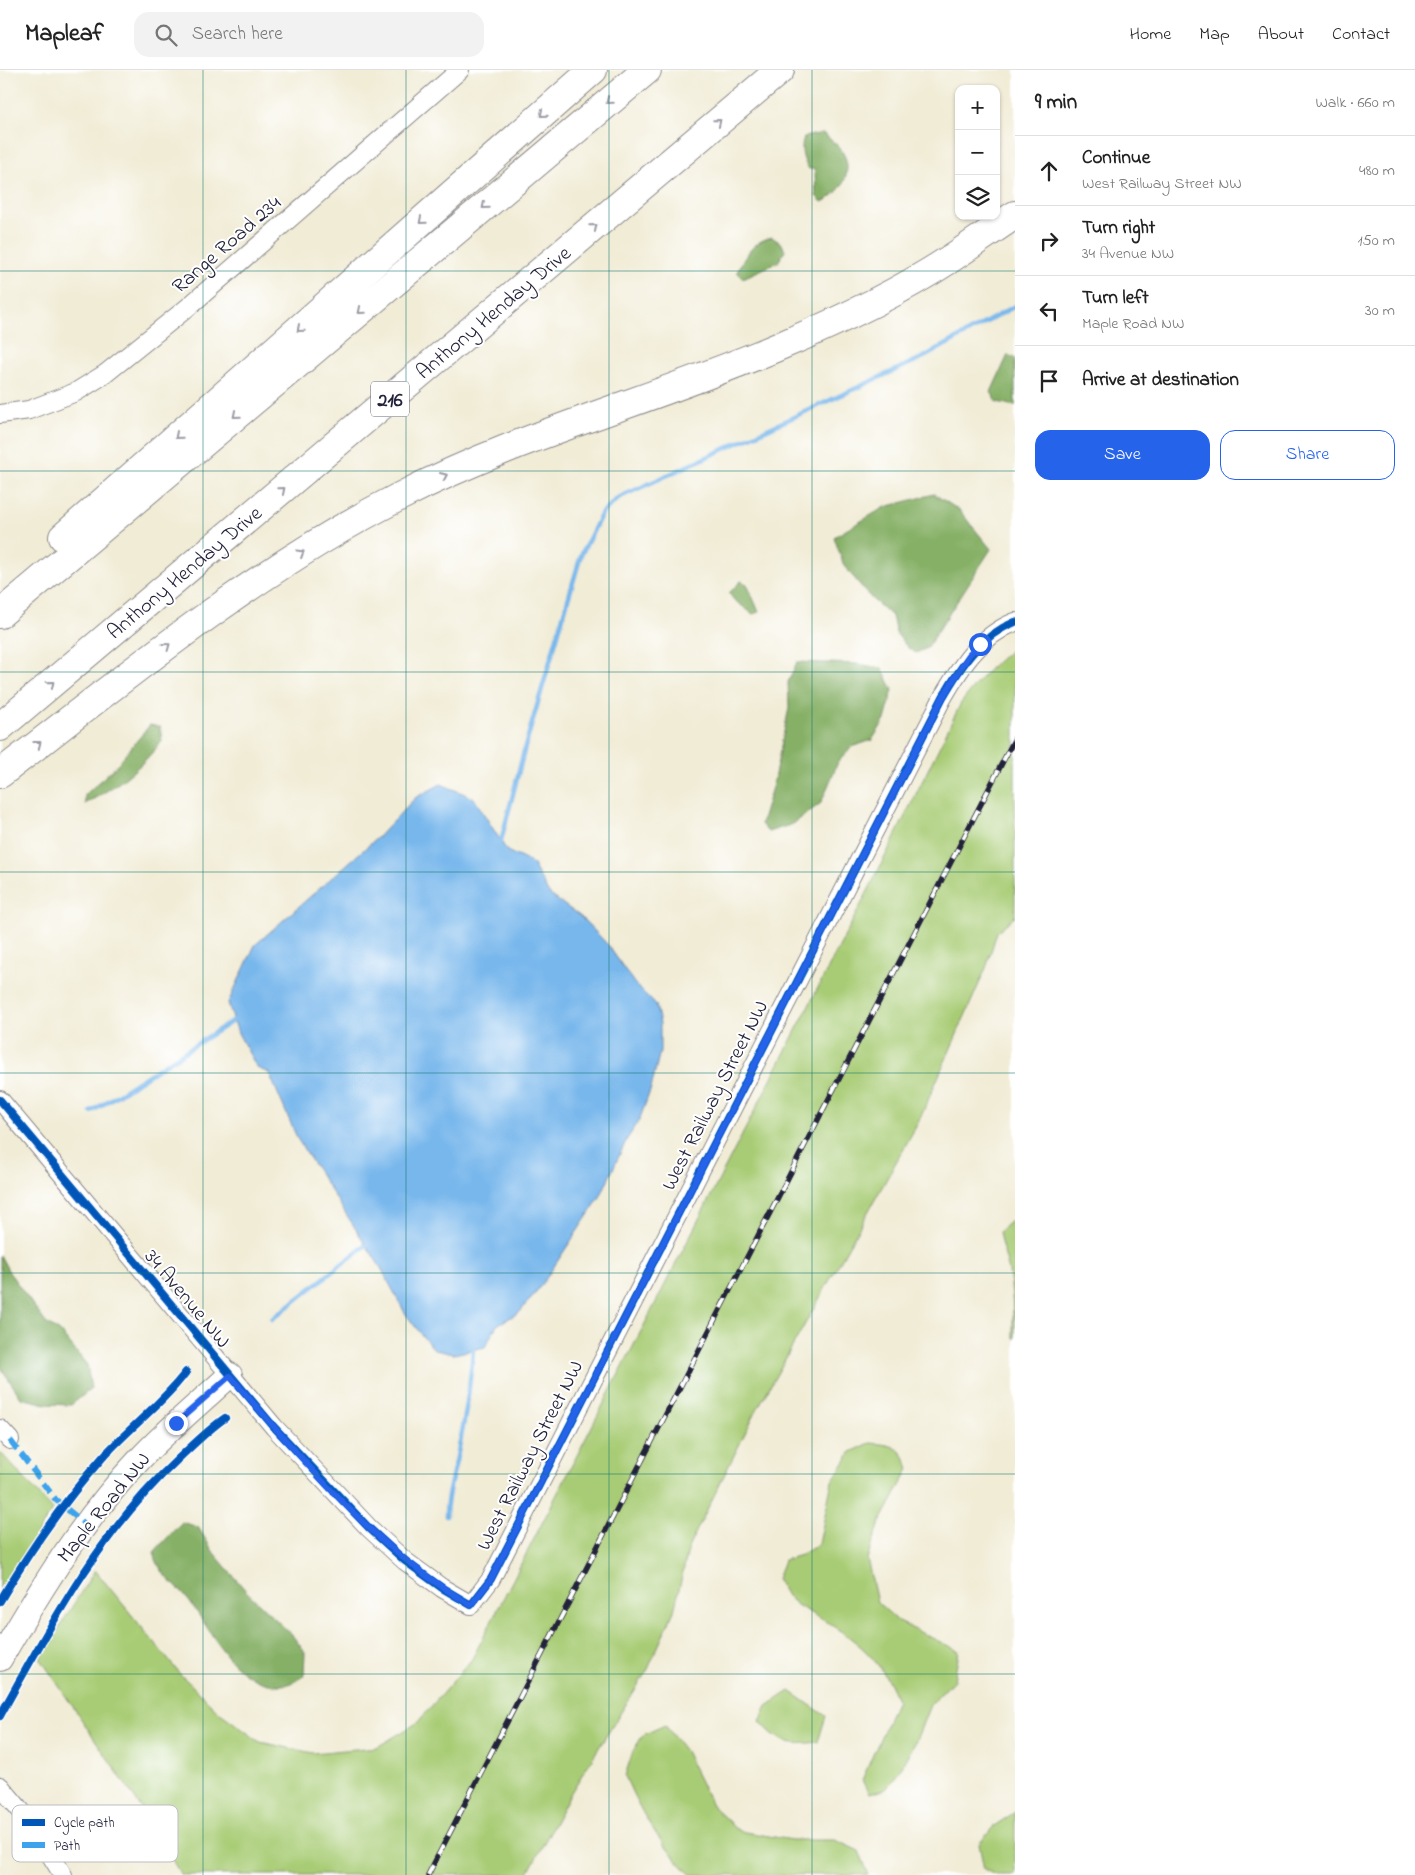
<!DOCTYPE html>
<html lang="en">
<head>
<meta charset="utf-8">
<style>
	body { margin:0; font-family:"Indie Flower",sans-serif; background:#f2f2f2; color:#222 }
	.controls { position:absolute; right:15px; top:15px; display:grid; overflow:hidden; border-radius:10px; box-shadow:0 1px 4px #0004 }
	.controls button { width:45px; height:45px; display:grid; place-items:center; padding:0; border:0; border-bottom:1px solid #e0e0e0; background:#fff; color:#222; font:25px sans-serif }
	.stop { position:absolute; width:15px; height:15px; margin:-11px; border:4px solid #2563eb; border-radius:50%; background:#fff }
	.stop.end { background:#2563eb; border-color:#fff; box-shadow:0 1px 5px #0008 }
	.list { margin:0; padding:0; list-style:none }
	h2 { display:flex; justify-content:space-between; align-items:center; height:65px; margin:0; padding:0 20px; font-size:21px }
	h2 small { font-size:16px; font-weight:400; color:#767676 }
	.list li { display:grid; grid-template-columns:32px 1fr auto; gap:15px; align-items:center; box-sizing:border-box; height:70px; padding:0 20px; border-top:1px solid #e0e0e0 }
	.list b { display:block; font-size:19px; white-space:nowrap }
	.list p { margin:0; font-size:16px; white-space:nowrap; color:#767676 }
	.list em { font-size:16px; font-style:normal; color:#767676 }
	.actions { display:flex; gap:10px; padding:15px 20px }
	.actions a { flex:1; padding:11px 0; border:1px solid #2563eb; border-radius:15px; text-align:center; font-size:18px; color:#2563eb }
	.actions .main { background:#2563eb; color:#fff }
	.icon { flex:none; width:28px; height:28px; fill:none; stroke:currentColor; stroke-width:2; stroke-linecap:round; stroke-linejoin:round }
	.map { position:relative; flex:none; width:1015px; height:1805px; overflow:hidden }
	header { display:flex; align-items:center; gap:30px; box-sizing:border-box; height:70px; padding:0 25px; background:#fff; border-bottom:1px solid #e0e0e0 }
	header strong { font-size:24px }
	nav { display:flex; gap:28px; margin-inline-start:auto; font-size:18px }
	.search { width:350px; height:45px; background:#f2f2f2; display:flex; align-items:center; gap:12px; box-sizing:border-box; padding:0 18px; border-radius:15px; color:#767676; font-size:19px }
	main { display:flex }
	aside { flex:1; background:#fff }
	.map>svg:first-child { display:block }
	.green { fill:#a8cc75; stroke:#657758 }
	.forest { fill:#86b066; stroke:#546950 }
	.water { fill:#78b7ec; stroke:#4d6c94 }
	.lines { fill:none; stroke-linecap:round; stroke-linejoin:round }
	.stream { stroke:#78b7ec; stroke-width:4.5 }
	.street-casing { stroke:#8a8788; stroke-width:20 }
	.secondary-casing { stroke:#8a8788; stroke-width:26 }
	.highway-casing { stroke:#8a8788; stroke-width:30 }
	.street { stroke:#fff; stroke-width:18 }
	.secondary { stroke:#fff; stroke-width:24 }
	.highway { stroke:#fff; stroke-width:28 }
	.rail-casing { stroke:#22223b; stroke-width:5.5 }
	.rail { stroke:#fff; stroke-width:4; stroke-dasharray:11; stroke-linecap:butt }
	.quiet { stroke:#3ea2ec; stroke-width:6; stroke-dasharray:12 6; stroke-linecap:butt }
	.cycleway-casing { stroke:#fff; stroke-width:11 }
	.cycleway { stroke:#0057b8; stroke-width:8 }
	.oneway { stroke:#9c9ca7 }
	.route { stroke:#2563eb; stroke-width:6 }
	.grid { fill:none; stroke:#0f766e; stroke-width:1; stroke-opacity:0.55 }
	.labels { text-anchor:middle; stroke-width:4; stroke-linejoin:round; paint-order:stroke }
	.shield { fill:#fff; stroke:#646476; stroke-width:1 }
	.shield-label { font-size:20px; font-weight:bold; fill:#22223b }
	.street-label { font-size:21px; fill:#22223b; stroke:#fff }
	.key { fill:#fff; stroke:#bdbdc4; stroke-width:1 }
	.key-label { font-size:14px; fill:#22223b }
</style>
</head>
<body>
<header>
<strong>Mapleaf</strong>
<div class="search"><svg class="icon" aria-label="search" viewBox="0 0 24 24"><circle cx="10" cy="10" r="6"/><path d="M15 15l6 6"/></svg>Search here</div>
<nav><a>Home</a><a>Map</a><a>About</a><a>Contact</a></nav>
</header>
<main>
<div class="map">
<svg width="1015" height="1805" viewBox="0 0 1015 1805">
	<rect width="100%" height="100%" fill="#fff"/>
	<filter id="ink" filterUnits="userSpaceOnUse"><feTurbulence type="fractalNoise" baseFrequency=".02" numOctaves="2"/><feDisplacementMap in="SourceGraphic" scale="10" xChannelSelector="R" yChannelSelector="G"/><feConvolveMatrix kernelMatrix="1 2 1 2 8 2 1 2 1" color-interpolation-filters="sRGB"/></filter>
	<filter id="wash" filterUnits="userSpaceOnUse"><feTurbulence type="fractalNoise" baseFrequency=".0096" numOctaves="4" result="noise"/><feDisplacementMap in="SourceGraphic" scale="20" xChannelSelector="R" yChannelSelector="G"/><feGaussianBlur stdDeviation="1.12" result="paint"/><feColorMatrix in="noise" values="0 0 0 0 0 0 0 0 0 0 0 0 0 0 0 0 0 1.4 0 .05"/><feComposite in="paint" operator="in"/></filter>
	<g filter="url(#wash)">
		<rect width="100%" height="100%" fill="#f1ecd6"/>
		<g class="green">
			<path d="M1015,577V846L997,862L986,898L918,1053L755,1343L689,1476L674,1541L648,1599L570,1724L527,1805H181L142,1739L40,1588L95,1500L179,1603L219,1642L260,1672L313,1683L377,1677L417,1653L472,1589L870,817L961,633C977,612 993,593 1015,577Z"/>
			<path d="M1015,1147V1269L1013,1265C1013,1242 1013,1219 1008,1197C1005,1185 1001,1175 999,1162Z"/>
			<path d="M870,1373C892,1375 902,1375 909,1399L880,1453L867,1489L877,1532L899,1552L959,1581L954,1610L930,1635L915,1673L898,1703L886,1719L869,1724L862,1710L897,1630C878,1579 842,1561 797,1535L787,1526L777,1509L784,1490L801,1485L819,1474L832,1411L851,1382Z"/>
			<path d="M0,1382L53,1440L0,1519Z"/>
			<path d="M790,1621L826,1646L818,1672C791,1676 778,1673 760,1651L767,1636Z"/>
			<path d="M665,1655L685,1681L712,1736L739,1761L792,1770H835L859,1781L869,1805H691C660,1774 642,1746 625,1706L633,1681L643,1665Z"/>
			<path d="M1015,1742V1805H995L984,1799L979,1774L994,1756Z"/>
		</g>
		<g class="forest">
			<path d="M823,63C829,69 839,75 843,83C854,102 841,124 822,132L816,126L815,99H809C802,89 800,79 804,67Z"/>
			<path d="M772,167L782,174L785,181L778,192L743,208L737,202C745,186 753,171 772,167Z"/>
			<path d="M1008,285L1015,288V336L997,332L991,322Z"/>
			<path d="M934,424L959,440L991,479L927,578L916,583L908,578L896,563L892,546L872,529L844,496L834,467L885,437Z"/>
			<path d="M741,511L747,514L759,542L753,544L734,530L729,523Z"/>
			<path d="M797,592L858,594L882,598L893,620L885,650L872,670L852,677L838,692L821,733L793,754L768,762L761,754L773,714L789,638L788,612Z"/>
			<path d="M150,655L160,657L162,671C138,701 118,715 85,734V725L114,698Z"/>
			<path d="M0,1185L9,1202L46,1253L60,1262L87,1295L91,1319L71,1335L46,1334L21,1328L0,1296Z"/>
			<path d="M182,1452L198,1457L214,1483L247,1522L292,1565L305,1582L304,1605C295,1613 289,1615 277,1615C233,1613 213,1562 189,1531C176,1514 158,1504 154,1482Z"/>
		</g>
		<path class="water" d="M441,714L474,728L507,781L532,793L549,824L581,847L608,875L634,913L656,935L660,954V981L651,1018L639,1051L627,1069L600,1127L543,1213L520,1242L497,1255L485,1277L454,1284L435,1280L423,1267L405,1243L381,1198L298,1070L269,1003L257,998L238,963L228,933L255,875L378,767L415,728Z"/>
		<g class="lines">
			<g class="stream">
				<path d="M501,771L525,677L581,485L602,443L618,428L924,287L1015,236"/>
				<path d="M91,1042L234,950"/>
				<path d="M272,1249L366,1175"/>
				<path d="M446,1446C446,1422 455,1401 459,1377C466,1345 470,1313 473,1281"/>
			</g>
		</g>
	</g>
	<g filter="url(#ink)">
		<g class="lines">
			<defs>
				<g id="street">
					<path d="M0,344L29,340L76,322L105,304L187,238L460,0"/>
					<path d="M0,1030L274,1357L369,1458L405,1491L442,1518L471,1535L491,1509L943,627C961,596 980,566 1015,552"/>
					<path d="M0,1359L10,1370"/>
					<path d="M0,1716L28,1749L63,1805"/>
				</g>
				<path id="secondary" d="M0,1589C41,1518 84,1448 140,1389C168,1359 200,1333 230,1305"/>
				<g id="highway">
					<path d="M63,467L593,0"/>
					<path d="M0,544L647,0"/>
					<path d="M0,657L780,0"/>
					<path d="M0,704C128,605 254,501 399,427C521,364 654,330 780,276C837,252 895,225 947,191C970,176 992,160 1015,145"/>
				</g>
			</defs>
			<use href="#street" class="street-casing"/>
			<use href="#secondary" class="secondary-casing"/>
			<use href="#highway" class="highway-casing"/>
			<use href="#street" class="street"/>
			<use href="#secondary" class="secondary"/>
			<use href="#highway" class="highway"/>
			<defs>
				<path id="rail" d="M428,1805L1015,668"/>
			</defs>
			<use href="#rail" class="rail-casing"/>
			<use href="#rail" class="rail"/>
			<path class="quiet" d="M10,1370L56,1430L86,1455"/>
			<defs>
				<g id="cycleway">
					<path d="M0,1030L274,1357L369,1458L405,1491L442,1518L471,1535L491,1509L943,627C961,596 980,566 1015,552"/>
					<path d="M0,1531C30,1480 64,1431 103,1387C129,1358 162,1334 186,1302"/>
					<path d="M0,1646C52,1552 100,1462 179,1388C194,1374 209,1359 225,1348"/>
				</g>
			</defs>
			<use href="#cycleway" class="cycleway-casing"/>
			<use href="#cycleway" class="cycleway"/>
		</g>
		<defs><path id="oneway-chevron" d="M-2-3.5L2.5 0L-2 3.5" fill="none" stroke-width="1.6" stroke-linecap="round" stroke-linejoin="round" transform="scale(1.25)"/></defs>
		<g class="oneway">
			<use href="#oneway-chevron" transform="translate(609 31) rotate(140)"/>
			<use href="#oneway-chevron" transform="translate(543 44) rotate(139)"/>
			<use href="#oneway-chevron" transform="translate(718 52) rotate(-40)"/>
			<use href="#oneway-chevron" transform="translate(485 136) rotate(140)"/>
			<use href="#oneway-chevron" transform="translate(422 151) rotate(139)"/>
			<use href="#oneway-chevron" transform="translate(594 157) rotate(-40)"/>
			<use href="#oneway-chevron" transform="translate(361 241) rotate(140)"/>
			<use href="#oneway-chevron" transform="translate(300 259) rotate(139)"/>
			<use href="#oneway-chevron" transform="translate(236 345) rotate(140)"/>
			<use href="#oneway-chevron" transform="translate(178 366) rotate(139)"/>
			<use href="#oneway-chevron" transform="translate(444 406) rotate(-24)"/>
			<use href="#oneway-chevron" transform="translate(282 420) rotate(-40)"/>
			<use href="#oneway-chevron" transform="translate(301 483) rotate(-31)"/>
			<use href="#oneway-chevron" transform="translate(167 576) rotate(-36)"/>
			<use href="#oneway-chevron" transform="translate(51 614) rotate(-40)"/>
			<use href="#oneway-chevron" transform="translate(38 674) rotate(-38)"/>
		</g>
	</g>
	<g class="lines" filter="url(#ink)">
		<path class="route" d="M176,1353L230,1306C302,1389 375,1480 471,1535L491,1509L943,627L969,585L980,574"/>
	</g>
	<path class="grid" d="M203,0V1805M406,0V1805M609,0V1805M812,0V1805M0,201H1015M0,401H1015M0,602H1015M0,802H1015M0,1003H1015M0,1203H1015M0,1404H1015M0,1604H1015"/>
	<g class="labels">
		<rect class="shield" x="371" y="311.5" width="38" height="35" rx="4"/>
		<g class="shield-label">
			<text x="390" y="336">216</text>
		</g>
		<g class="street-label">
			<text transform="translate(226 174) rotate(-41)" y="7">Range Road 234</text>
			<text transform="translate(493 242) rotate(-40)" y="7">Anthony Henday Drive</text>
			<text transform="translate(184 502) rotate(-40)" y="7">Anthony Henday Drive</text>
			<text transform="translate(714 1025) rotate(-63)" y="7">West Railway Street NW</text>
			<text transform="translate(188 1228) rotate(50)" y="7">34 Avenue NW</text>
			<text transform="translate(529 1385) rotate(-63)" y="7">West Railway Street NW</text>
			<text transform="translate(103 1437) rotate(-51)" y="7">Maple Road NW</text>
		</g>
	</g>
	<rect x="12" y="1735" width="166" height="57" rx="8" class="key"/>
	<rect x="22" y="1749" width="23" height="7" fill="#0057b8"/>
	<rect x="22" y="1772" width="23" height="6" fill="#3ea2ec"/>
	<g class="key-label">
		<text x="54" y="1757">Cycle path</text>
		<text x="54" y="1780">Path</text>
	</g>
</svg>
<div class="controls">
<button>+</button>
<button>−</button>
<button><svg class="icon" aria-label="layers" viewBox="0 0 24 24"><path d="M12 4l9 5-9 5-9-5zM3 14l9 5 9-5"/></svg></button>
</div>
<div class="stop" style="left:980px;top:574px"></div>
<div class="stop end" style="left:176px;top:1353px"></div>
</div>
<aside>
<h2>9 min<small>Walk · 660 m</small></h2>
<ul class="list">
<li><svg class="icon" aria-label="ahead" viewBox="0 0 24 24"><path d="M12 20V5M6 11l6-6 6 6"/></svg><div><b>Continue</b><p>West Railway Street NW</p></div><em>480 m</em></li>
<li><svg class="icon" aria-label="right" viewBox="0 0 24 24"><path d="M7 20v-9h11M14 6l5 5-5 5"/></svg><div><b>Turn right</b><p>34 Avenue NW</p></div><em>150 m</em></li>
<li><svg class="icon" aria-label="left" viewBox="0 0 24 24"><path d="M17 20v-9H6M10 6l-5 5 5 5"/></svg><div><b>Turn left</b><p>Maple Road NW</p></div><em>30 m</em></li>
<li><svg class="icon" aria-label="arrive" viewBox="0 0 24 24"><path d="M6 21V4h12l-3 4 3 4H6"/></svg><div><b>Arrive at destination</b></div></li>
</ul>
<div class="actions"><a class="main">Save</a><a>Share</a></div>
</aside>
</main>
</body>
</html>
